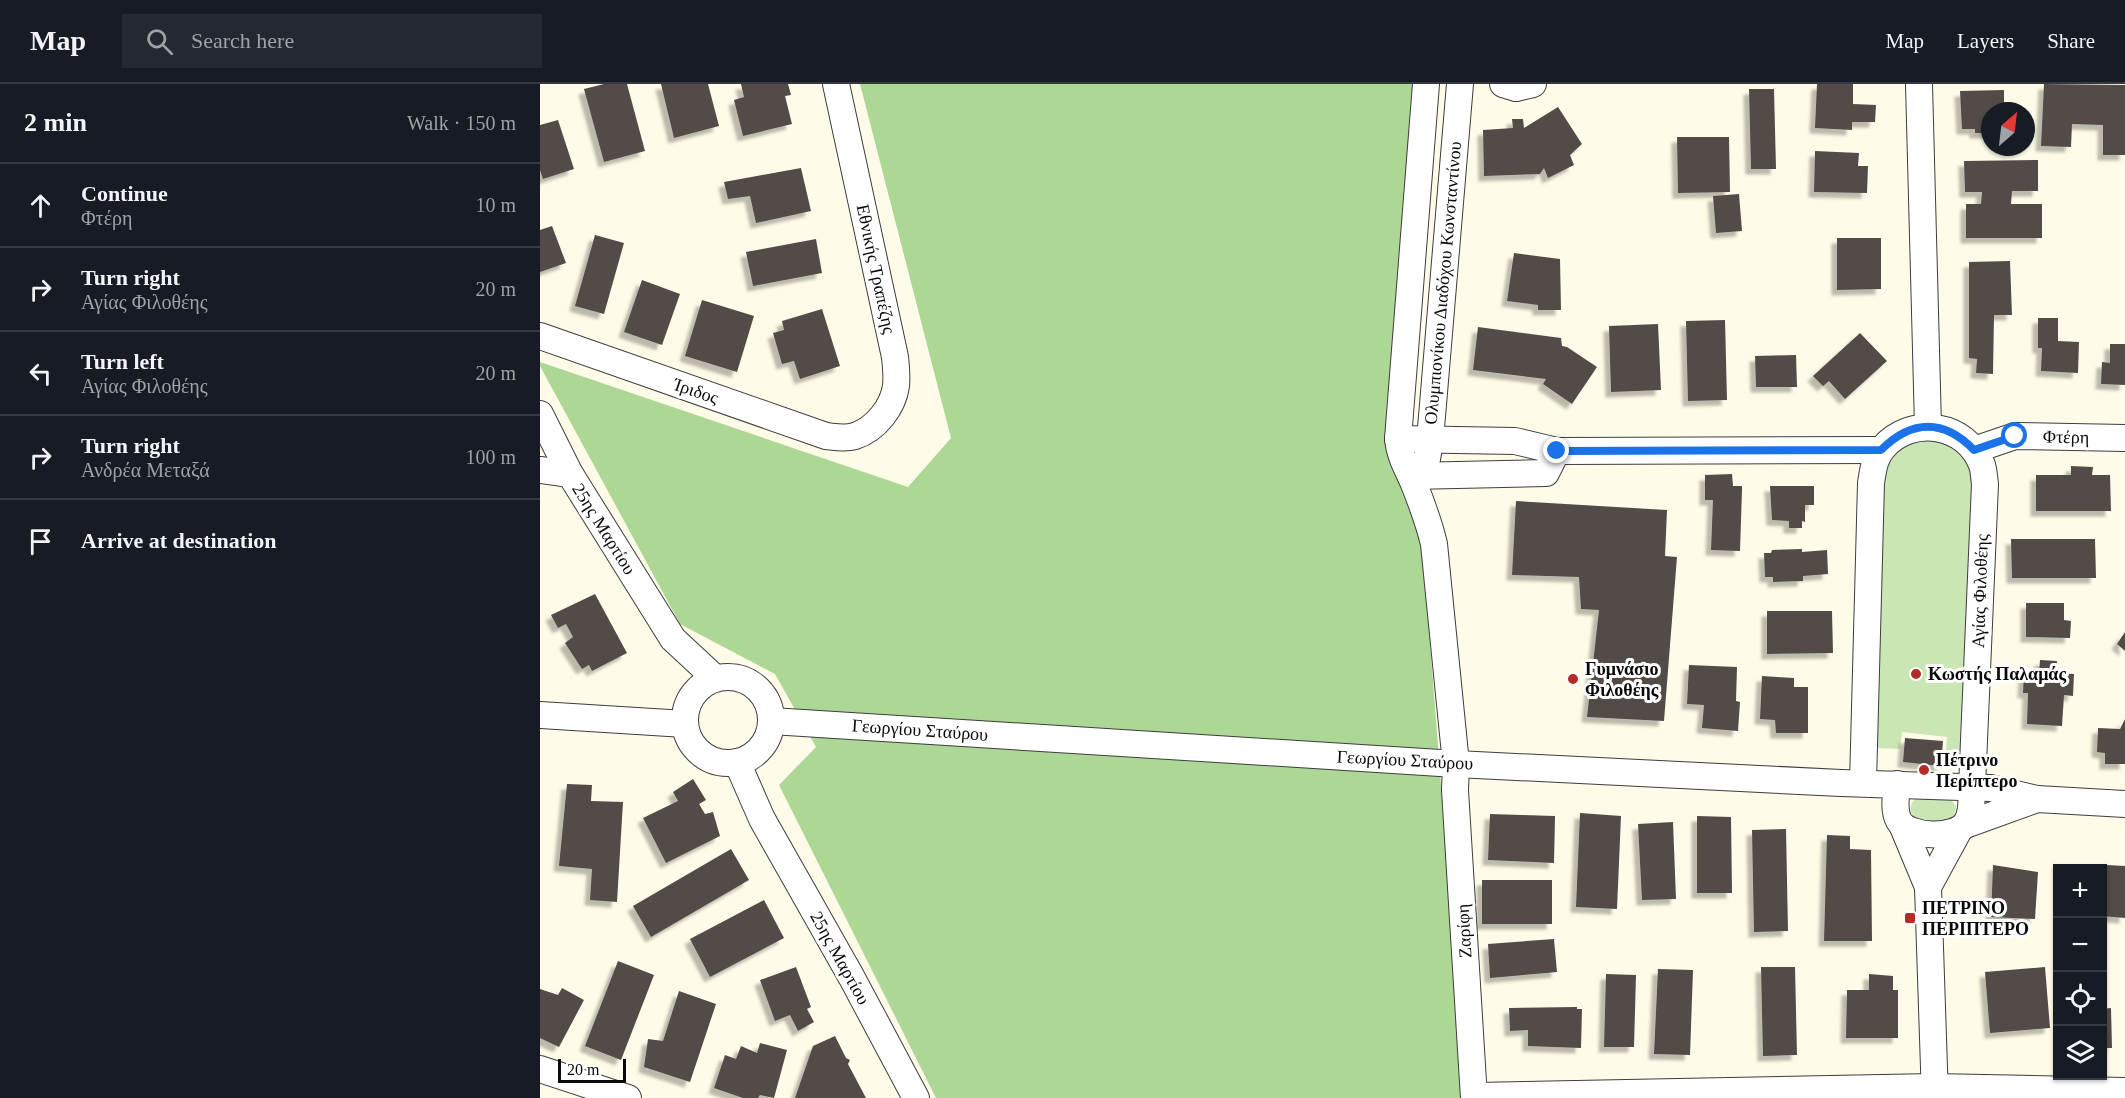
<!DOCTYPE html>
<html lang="en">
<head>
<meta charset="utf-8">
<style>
	body { margin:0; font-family:Georgia,serif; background:#242831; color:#f1f3f6 }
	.controls { position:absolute; right:18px; bottom:18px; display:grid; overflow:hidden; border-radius:0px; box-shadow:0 2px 4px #0004 }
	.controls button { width:54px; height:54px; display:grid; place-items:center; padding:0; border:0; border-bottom:2px solid #363941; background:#171b24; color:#f1f3f6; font:30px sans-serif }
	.compass { position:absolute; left:1441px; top:18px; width:54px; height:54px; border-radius:50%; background:#171b24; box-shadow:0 2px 4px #0004; rotate:28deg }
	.scale { position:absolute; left:18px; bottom:15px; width:68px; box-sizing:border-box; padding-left:6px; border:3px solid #0a0a0a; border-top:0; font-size:16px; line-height:21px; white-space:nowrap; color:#0a0a0a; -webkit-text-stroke:4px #fff; paint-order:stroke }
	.stop { position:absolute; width:18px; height:18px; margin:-14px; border:4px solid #1a73e8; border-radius:50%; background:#fff }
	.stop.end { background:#1a73e8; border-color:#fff; box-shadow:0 2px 6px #0008 }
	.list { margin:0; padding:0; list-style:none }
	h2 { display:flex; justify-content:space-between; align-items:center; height:78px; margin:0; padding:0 24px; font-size:26px }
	h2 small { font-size:20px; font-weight:400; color:#9ea1a6 }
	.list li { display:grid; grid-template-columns:39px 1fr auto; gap:18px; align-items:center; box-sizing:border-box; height:84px; padding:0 24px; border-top:2px solid #363941 }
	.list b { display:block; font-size:22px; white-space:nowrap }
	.list p { margin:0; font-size:20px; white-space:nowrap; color:#9ea1a6 }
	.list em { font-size:20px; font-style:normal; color:#9ea1a6 }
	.icon { flex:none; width:33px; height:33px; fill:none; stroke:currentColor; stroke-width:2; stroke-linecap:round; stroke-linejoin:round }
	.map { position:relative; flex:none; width:1585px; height:1014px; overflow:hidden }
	header { display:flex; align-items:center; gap:36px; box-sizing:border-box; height:84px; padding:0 30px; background:#171b24; border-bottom:2px solid #363941 }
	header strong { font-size:28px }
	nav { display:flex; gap:33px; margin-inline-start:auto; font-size:21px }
	.search { width:420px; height:54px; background:#242831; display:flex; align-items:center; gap:15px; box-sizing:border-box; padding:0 21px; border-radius:0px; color:#9ea1a6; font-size:22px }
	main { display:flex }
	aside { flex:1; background:#171b24 }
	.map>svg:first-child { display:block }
	.green { fill:#cae6b4 }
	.forest { fill:#add794 }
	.building { fill:#524c47; filter:url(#shadow) }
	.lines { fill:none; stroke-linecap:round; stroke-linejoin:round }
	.minor-casing { stroke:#3d3d3d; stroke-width:28 }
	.minor { stroke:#fff; stroke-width:26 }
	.route { stroke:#1a73e8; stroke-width:8 }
	.poi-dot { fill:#b52b28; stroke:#fff; stroke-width:2 }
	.labels { text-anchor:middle; stroke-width:6; stroke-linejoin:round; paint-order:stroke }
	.street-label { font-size:18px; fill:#0a0a0a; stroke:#fff }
	.poi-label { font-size:18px; font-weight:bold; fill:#0a0a0a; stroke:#fff; text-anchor:start }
</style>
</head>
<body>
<header>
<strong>Map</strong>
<div class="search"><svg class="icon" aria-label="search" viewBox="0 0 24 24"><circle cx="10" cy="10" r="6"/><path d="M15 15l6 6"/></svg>Search here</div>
<nav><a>Map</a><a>Layers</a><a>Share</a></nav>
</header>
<main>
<aside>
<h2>2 min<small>Walk · 150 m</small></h2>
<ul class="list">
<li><svg class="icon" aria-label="ahead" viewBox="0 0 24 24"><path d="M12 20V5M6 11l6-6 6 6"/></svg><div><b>Continue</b><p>Φτέρη</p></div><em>10 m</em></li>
<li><svg class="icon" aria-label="right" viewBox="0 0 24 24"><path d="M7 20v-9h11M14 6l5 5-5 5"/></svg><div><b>Turn right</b><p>Αγίας Φιλοθέης</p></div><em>20 m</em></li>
<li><svg class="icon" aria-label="left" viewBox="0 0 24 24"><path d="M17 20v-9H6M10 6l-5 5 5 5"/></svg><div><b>Turn left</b><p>Αγίας Φιλοθέης</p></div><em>20 m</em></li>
<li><svg class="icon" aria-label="right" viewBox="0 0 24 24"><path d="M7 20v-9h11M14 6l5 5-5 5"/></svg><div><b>Turn right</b><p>Ανδρέα Μεταξά</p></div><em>100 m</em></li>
<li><svg class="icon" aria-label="arrive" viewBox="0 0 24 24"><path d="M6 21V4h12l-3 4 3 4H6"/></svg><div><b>Arrive at destination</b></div></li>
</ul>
</aside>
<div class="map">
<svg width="1585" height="1014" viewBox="0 0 1585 1014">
	<defs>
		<filter id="shadow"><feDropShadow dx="-5.5" dy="5.5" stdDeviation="1.5" flood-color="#0004"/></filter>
	</defs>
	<rect width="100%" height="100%" fill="#fefce8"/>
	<g class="green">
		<path d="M1399,354C1420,366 1431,374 1434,400L1425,668L1406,667L1407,653L1362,648L1360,665L1334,664L1341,404L1348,374L1371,355Z"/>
		<path d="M1378,713L1411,716L1416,722L1415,733L1405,739L1375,734C1368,727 1369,719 1378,713Z"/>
	</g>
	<path class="forest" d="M320,0H876L850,358L883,467L925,1014H396L239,701L276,663L235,590L140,540L0,282V278L368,403L411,354Z"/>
	<g class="building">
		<path d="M64,0H87L105,67L64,78L44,5Z"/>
		<path d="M121,0H168L179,42L134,54Z"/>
		<path d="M201,0H248L251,11L245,12L252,40L203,52L194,16L204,13Z"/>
		<path d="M1277,0H1313V20L1336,21L1335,38H1312V46L1275,44Z"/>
		<path d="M1504,0L1585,1V71H1563V41L1532,40L1531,63L1501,62Z"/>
		<path d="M1209,5H1234L1236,85H1211Z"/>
		<path d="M1464,6V20H1473V27H1450L1449,49H1435V45H1422L1420,7Z"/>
		<path d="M1018,23L1042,60L1030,71L1034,81L1008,94L1004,84L1000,90L944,92L943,46L973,44L972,35H983L984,44Z"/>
		<path d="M18,36L34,85L3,95L0,86V41Z"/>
		<path d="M1137,53H1189L1190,108L1138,109Z"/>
		<path d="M1275,67L1319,69L1318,82H1328L1327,109L1274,108Z"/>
		<path d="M1498,76V107H1472L1471,120H1502V154H1426V120H1441L1442,108H1425L1424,77Z"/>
		<path d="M261,84L271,127L216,139L210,112L188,115L184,98Z"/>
		<path d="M1199,110L1202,147L1176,149L1173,112Z"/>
		<path d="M12,142L26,179L0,188V146Z"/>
		<path d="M55,151L84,159L64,230L35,222Z"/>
		<path d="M1297,154H1341V205L1297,206Z"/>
		<path d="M276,155L282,189L213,202L206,168Z"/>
		<path d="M974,169L1020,175L1021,226H998V221L967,217Z"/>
		<path d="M1470,177L1472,231H1454L1453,290L1436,289L1437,275L1429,274V178Z"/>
		<path d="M102,196L140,210L122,261L84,248Z"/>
		<path d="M162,216L214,232L197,288L145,272Z"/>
		<path d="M282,225L300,282L260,295L254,277L242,280L233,249L244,246L242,237Z"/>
		<path d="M1498,234H1518V257L1539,258L1538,289L1501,287L1502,264H1498Z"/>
		<path d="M1185,236L1187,316L1148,317L1146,237Z"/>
		<path d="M1118,240L1121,306L1071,308L1069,242Z"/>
		<path d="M938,243L1021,254L1022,262L1027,263L1057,283L1032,320L1003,300L1006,295L933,286Z"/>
		<path d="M1320,249L1347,277L1305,315L1289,297L1283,302L1273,292Z"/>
		<path d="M1570,260H1585V301L1561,300L1562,278L1570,279Z"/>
		<path d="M1256,271L1257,303H1216L1215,272Z"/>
		<path d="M1531,382L1553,383L1552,391H1570L1571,427H1496V391H1531Z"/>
		<path d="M1192,390L1193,402H1202V406L1200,467L1171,466L1173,416H1165V391Z"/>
		<path d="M1230,402H1274V421H1265V438L1262,437V444H1249V437L1232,436Z"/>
		<path d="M976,417L1127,426L1125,472L1137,473L1124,637L1047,633L1059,526L1041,525L1039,493L972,491Z"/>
		<path d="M1471,455H1555L1556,494H1472Z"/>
		<path d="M1262,465V468L1287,466L1288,490L1263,492V497L1233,498V493H1225L1224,469H1231L1232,466Z"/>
		<path d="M55,510L87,569L52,587L49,581L42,585L25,559L33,553L26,540L18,544L11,531Z"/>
		<path d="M1486,519H1524V536L1531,537L1530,554L1486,553Z"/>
		<path d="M1227,527H1292L1293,569L1227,570Z"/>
		<path d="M1585,548V567L1577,560Z"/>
		<path d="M1500,576L1517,577L1516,589L1534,590L1533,612L1524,611L1522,642L1487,640L1488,609H1483L1484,588L1499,589Z"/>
		<path d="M1149,581L1197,583L1196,617L1200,618L1198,647L1162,644L1164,621L1147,620Z"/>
		<path d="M1222,592L1254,594V603H1268V649H1236L1235,636L1220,635Z"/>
		<path d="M1585,635V680H1565V669L1557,668L1558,644L1580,645Z"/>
		<path d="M1365,654L1403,657L1401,682L1363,678Z"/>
		<path d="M153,695L166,716L159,720L165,730L173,728L180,752L126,779L103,734L138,717L133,708Z"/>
		<path d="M27,700L52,701L51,717L83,718L77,818L50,816L52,785L19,782Z"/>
		<path d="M1040,729L1081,732L1077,825L1036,823Z"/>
		<path d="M950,730L1015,732L1014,779L948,776Z"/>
		<path d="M1157,732L1191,733L1192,809H1157Z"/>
		<path d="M1133,738L1136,815L1102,816L1098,740Z"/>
		<path d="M1246,745L1248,847L1214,848L1212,746Z"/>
		<path d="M1287,751L1310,752V765L1331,766L1332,857H1284Z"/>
		<path d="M191,765L209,796L111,853L93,822Z"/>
		<path d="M1549,780L1585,782V834L1562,832V784H1549Z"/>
		<path d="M1453,781L1498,788L1495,835L1451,833Z"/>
		<rect x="942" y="796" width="70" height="44"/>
		<path d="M224,816L244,854L170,893L150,855Z"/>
		<path d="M1014,855L1017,888L950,894L948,860Z"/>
		<path d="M78,877L114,891L81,976L45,962Z"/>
		<path d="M256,883L271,923L267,925L274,938L258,947L250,931L235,937L220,896Z"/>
		<path d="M1221,883H1255L1257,971L1223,972Z"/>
		<path d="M1505,883L1510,944L1450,949L1445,888Z"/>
		<path d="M1118,885L1153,886L1150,971L1114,970Z"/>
		<path d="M1066,890L1096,891L1094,963H1064Z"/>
		<path d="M1329,890L1353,892V906H1358V954H1306L1307,906H1329Z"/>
		<path d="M22,904L44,916L19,963L0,954V905L18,911Z"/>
		<path d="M139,907L176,920L150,998L104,983L108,955L123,957Z"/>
		<path d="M1037,923V925H1042L1041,964L988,962V946L970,947L969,924Z"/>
		<path d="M1571,924L1572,964H1562V925Z"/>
		<path d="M295,952L306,974L310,976L308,980L326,1014H255L273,962Z"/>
		<path d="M220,959L247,966L234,1014L220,1011L218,1014H203L174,1004L185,971L196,975L201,962L217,969Z"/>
	</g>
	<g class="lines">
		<defs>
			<g id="minor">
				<path d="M886,0L858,355C860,374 867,383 874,400C882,420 889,439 894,460L916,680L915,706L934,1014"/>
				<path d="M963,0L976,4L993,0"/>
				<path d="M1379,0L1388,342"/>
				<path d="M0,252L286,352C296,353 305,355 315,352C336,345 353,323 356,302C357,292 356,282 355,273L296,0"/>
				<path d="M0,330L30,390L133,555L175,594"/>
				<path d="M858,355L975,357L1017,367L1341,366"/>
				<path d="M1434,366L1475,352L1585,354"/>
				<path d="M0,386L30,390"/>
				<path d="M871,392L887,375L890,356L920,0"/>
				<path d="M871,392L1006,389L1017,367"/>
				<circle cx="188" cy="636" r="43"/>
				<path d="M0,631L145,640"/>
				<path d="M231,637L916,680L1301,699L1451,704L1497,715L1585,720"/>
				<path d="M197,678L222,735L312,894L376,1014"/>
				<path d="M1323,699L1331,399C1333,387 1334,374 1343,364C1371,331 1427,339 1442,381C1444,387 1444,394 1445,400L1432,703C1431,714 1433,730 1426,739C1415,755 1369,754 1359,737C1353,726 1356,712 1357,700"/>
				<path d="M1425,741L1497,715"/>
				<path d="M1363,743L1388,803L1419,746"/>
				<path d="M1388,803L1395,1014"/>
				<path d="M0,985L88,1014"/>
				<path d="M934,1012L1394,1003L1585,1007"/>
			</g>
		</defs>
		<use href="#minor" class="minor-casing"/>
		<use href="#minor" class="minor"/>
	</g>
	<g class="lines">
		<path class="route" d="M1017,367L1341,366C1372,335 1404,335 1434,366L1475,352"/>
	</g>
	<g class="poi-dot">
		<circle cx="1376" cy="590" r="6"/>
		<circle cx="1033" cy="595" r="6"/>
		<circle cx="1384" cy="686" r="6"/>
		<rect x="1364" y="828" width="12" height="12" rx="3"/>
	</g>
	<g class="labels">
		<g class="street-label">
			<text transform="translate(336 185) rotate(78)" y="6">Εθνικής Τραπέζης</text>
			<text transform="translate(903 199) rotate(-85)" y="6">Ολυμπιονίκου Διαδόχου Κωνσταντίνου</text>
			<text transform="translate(156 307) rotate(19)" y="6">Ίριδος</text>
			<text transform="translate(1526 353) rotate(1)" y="6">Φτέρη</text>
			<text transform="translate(64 445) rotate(58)" y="6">25ης Μαρτίου</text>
			<text transform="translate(1440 507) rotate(-88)" y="6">Αγίας Φιλοθέης</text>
			<text transform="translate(380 646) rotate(4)" y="6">Γεωργίου Σταύρου</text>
			<text transform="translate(865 676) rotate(3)" y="6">Γεωργίου Σταύρου</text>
			<text transform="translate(924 847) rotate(-93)" y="6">Ζαρίφη</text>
			<text transform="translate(300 874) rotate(61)" y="6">25ης Μαρτίου</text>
		</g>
		<g class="poi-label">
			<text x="1045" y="591">Γυμνάσιο<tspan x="1045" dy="21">Φιλοθέης</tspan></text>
			<text x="1388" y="596">Κωστής Παλαμάς</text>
			<text x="1396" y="682">Πέτρινο<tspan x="1396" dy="21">Περίπτερο</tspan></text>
			<text x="1382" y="830">ΠΕΤΡΙΝΟ<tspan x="1382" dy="21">ΠΕΡΙΠΤΕΡΟ</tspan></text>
		</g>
	</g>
</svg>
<div class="controls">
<button>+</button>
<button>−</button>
<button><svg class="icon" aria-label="locate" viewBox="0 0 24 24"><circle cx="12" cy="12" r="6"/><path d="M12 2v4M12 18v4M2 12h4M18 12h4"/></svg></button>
<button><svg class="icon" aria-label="layers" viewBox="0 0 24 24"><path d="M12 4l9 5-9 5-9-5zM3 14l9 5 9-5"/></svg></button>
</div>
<svg class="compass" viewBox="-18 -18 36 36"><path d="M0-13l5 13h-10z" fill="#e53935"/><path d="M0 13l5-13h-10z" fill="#9ea1a6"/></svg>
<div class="scale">20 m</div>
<div class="stop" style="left:1475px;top:352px"></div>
<div class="stop end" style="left:1017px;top:367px"></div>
</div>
</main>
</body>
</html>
